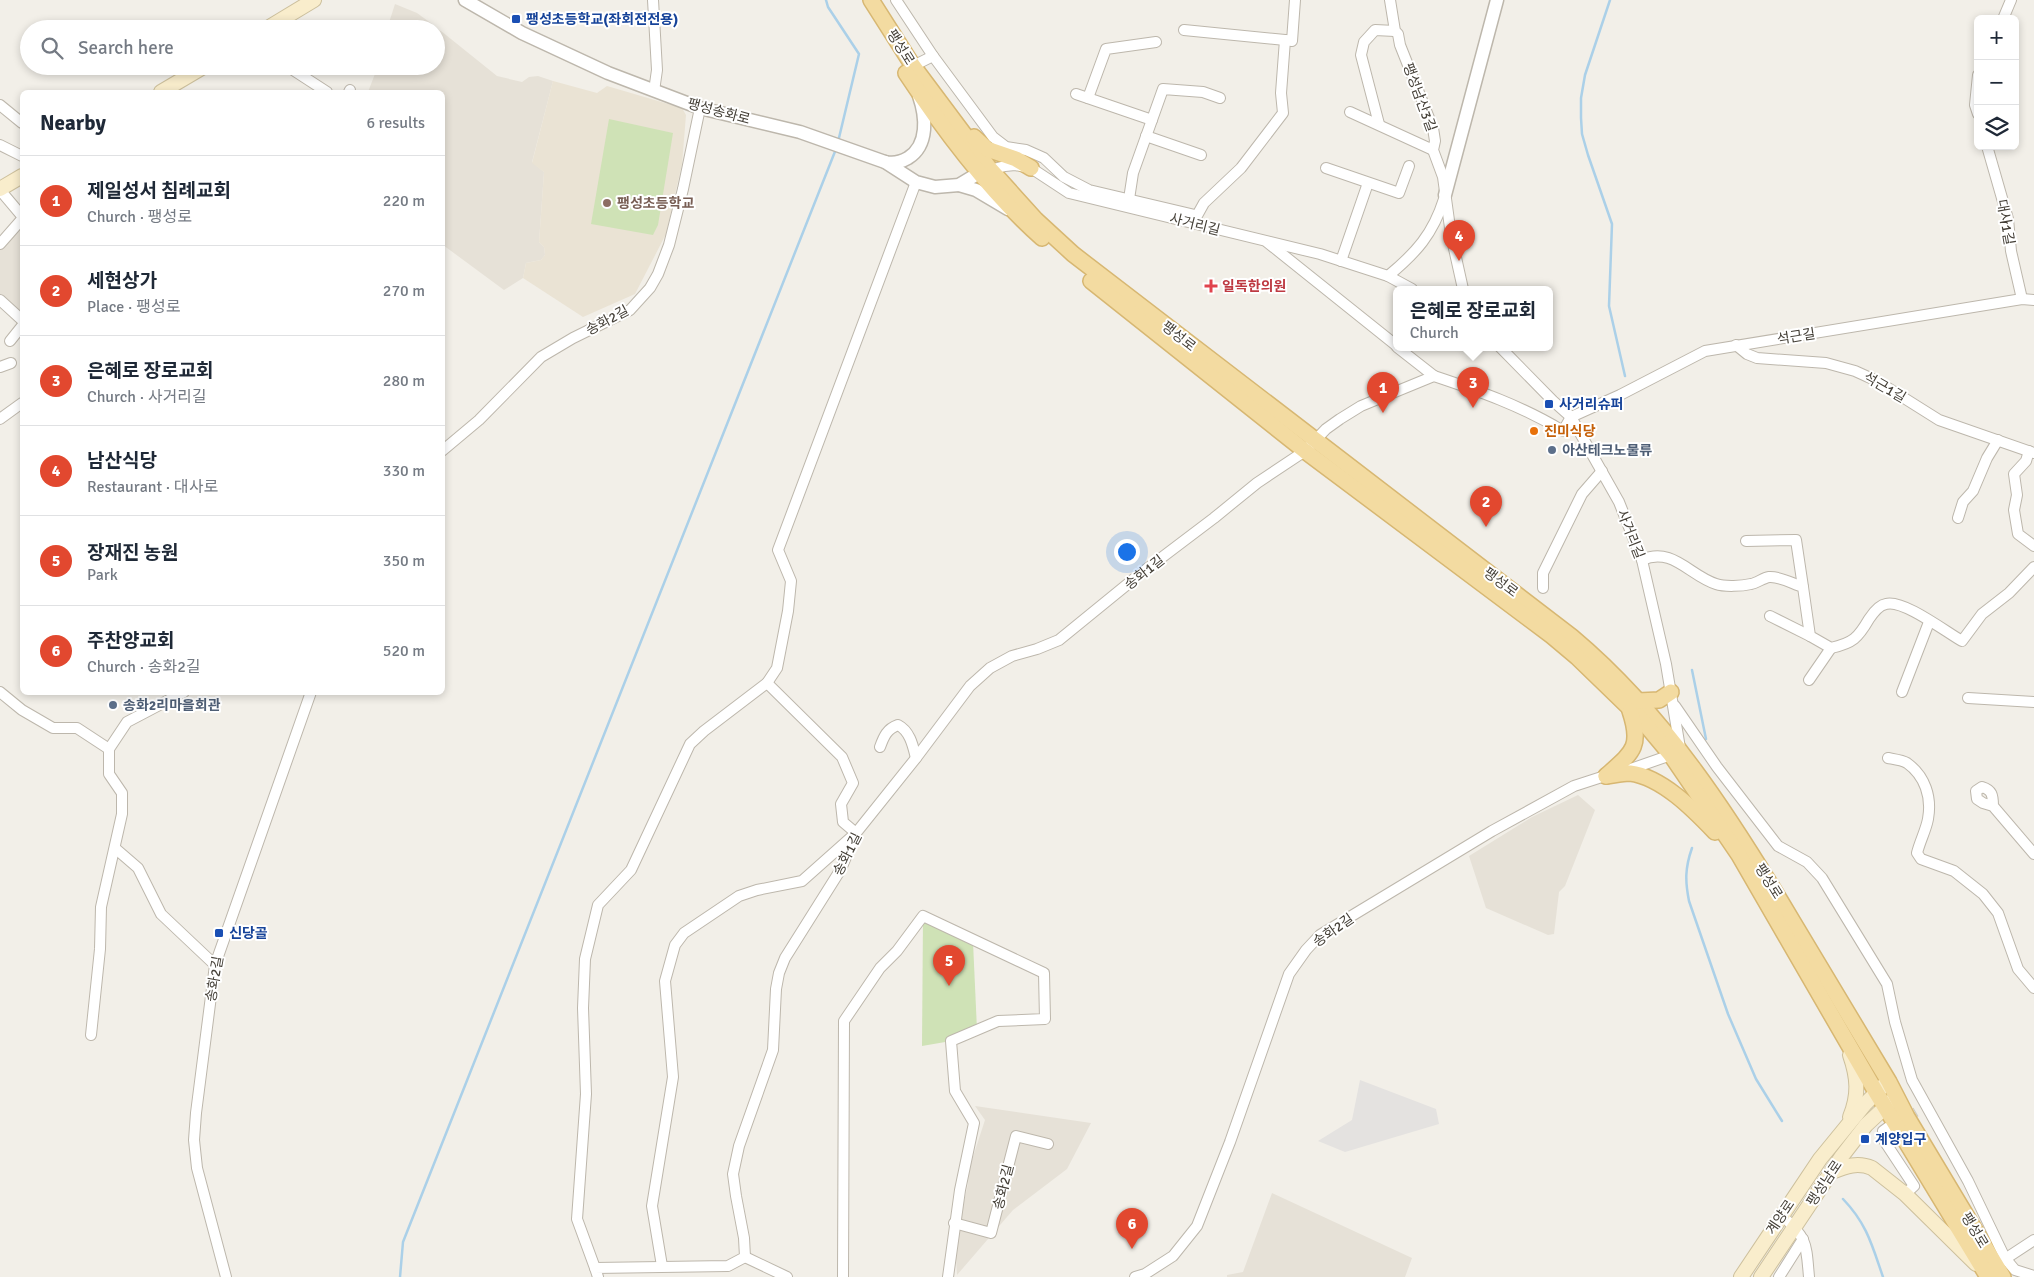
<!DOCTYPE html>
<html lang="en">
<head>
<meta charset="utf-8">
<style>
	body { margin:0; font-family:Signika,"Noto Sans KR",sans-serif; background:#f2f2f3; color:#1f2937 }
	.controls { position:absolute; right:15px; top:15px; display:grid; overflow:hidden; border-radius:8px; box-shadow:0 2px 8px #0003 }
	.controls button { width:45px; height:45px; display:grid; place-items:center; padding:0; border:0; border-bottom:1px solid #e0e1e3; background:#fff; color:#1f2937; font:25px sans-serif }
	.you { position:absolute; left:1126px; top:551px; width:18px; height:18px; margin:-12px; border:4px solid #fff; border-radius:50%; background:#1a73e8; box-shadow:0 0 0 8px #1a73e833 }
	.badge { display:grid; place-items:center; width:32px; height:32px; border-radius:50%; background:#e2482f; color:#fff; font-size:16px; font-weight:700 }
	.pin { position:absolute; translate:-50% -41px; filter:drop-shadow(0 1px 2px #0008) }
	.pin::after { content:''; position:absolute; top:26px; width:18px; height:15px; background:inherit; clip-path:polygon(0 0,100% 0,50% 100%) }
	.popup { position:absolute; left:1393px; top:286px; width:160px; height:65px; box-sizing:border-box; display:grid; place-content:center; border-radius:8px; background:#fff; filter:drop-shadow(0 1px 4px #0005); font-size:16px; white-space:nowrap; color:#747a83 }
	.popup b { font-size:19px; color:#1f2937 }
	.popup::after { content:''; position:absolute; left:50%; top:100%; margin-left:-10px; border:10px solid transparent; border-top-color:#fff }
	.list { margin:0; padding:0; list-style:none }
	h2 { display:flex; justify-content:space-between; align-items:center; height:65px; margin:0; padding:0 20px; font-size:21px }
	h2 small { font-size:16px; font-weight:400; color:#747a83 }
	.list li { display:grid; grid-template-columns:32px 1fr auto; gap:15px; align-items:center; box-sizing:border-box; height:90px; padding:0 20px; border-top:1px solid #e0e1e3 }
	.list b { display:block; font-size:19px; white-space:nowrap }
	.list p { margin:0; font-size:16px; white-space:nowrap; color:#747a83 }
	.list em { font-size:16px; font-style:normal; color:#747a83 }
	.icon { flex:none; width:28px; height:28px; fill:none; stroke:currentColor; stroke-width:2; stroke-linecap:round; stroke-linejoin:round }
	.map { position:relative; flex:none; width:2034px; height:1277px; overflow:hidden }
	.search { position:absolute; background:#fff; box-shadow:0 2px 8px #0003; left:20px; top:20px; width:425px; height:55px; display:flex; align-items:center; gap:12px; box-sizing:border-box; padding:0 18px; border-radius:28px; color:#747a83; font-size:19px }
	.panel { position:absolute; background:#fff; box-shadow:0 2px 8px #0003; left:20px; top:90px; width:425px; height:605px; border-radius:8px }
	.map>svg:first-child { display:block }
	.residential { fill:#e6e1d7 }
	.education { fill:#eae3d4 }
	.green { fill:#cfe2b6 }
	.parking { fill:#e4e2e0 }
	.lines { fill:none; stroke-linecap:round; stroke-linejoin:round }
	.stream { stroke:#abd0e8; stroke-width:2.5 }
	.minor-tunnel { stroke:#cfccc5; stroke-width:10; stroke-dasharray:10 5; stroke-linecap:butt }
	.minor-casing { stroke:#bdb7ac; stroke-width:12 }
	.tertiary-casing { stroke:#bdb7ac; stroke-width:15 }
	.secondary-casing { stroke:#cdc09d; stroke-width:16 }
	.primary-casing { stroke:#d7b772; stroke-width:18 }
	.minor { stroke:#fff; stroke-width:10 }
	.tertiary { stroke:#fff; stroke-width:12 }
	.secondary { stroke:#f9edcc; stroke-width:14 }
	.primary { stroke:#f3dba1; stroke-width:15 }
	.transit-dot { fill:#1a4fb4; stroke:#fff; stroke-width:2 }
	.education-dot { fill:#8d6e63; stroke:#fff; stroke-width:2 }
	.health-dot { fill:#e0444e; stroke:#fff; stroke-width:2 }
	.food-dot { fill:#e8710a; stroke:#fff; stroke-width:2 }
	.service-dot { fill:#5c6f8a; stroke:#fff; stroke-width:2 }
	.labels { text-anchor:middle; stroke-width:4; stroke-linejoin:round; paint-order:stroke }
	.transit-label { font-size:14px; font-weight:bold; fill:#164399; stroke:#fff; text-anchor:start }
	.street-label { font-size:14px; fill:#454038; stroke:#fff }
	.education-label { font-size:14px; font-weight:bold; fill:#785e54; stroke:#fff; text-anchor:start }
	.health-label { font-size:14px; font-weight:bold; fill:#be3a42; stroke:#fff; text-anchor:start }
	.food-label { font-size:14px; font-weight:bold; fill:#c56008; stroke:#fff; text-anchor:start }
	.service-label { font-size:14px; font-weight:bold; fill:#4e5e75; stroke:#fff; text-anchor:start }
</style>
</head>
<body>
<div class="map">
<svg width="2034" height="1277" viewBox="0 0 2034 1277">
	<rect width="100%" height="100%" fill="#f2efe8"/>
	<g class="residential">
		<path d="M395,4L417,13L432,24L429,29H387Z"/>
		<path d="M436,30L441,31L497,76L522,82L529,77L538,76L553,81L532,162L544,172L539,242L544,247L545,255L541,260L526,263L523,278L504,290L443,245L442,92H368L378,66H436Z"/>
		<path d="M22,226V317L0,295V248Z"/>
		<path d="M1578,795L1595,810L1565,886L1559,892L1554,934L1548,935L1486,908L1469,856L1532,817Z"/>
		<path d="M975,1106L1091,1123L1067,1169L1013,1210L957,1275L955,1241L968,1184L969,1169L985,1120Z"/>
		<path d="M1272,1193L1412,1258L1405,1277H1227V1275L1243,1272Z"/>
	</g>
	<path class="education" d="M553,81L597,93L607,86L682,108L686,115L682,164L666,234L635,294L583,317L523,278L526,263L541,260L545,255L544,247L539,242L544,172L532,163Z"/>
	<g class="green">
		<path d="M609,119L673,133L658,225L653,235L591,224Z"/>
		<path d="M923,916L973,942L977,1030L951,1041L922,1046Z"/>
	</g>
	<path class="parking" d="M1360,1080L1436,1109L1439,1124L1345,1152L1318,1141L1352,1120Z"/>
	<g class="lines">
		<g class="stream">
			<path d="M826,0L828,7L859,54L838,142"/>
			<path d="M1610,0L1585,75L1581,98V118L1582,134L1588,155L1612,224L1609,306L1625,376"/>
			<path d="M1692,670L1706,739"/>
			<path d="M1692,848C1685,868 1685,881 1689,901L1728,1014L1756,1079L1782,1121"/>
			<path d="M1843,1199C1867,1224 1872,1245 1883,1277"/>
			<path d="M400,1277L403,1242L836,149"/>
		</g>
		<path class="minor-tunnel" d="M1902,1120L1916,1112"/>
		<defs>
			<g id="minor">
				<path d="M653,0L657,70L654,91"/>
				<path d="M896,0L933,56L993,137L1006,147L1026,150L1044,158L1064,177L1089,190L1195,215"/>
				<path d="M1390,0L1395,31L1398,34L1400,45L1433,128L1435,141L1433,150L1443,177L1451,235L1463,289"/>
				<path d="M2003,19L2011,0"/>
				<path d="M1184,30L1285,40L1281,93L1283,113L1241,168L1204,203L1194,221"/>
				<path d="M1285,40L1292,41L1295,0"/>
				<path d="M287,66L327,92"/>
				<path d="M913,66L933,56"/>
				<path d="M1978,75L1975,105L1978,114"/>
				<path d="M349,92L350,90"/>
				<path d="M1076,94L1152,120"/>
				<path d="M1088,98L1106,49L1156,42"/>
				<path d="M0,105L22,123"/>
				<path d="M1350,112L1433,150"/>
				<path d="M1379,124L1361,55L1364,42L1375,30L1395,31"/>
				<path d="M1146,136L1201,155"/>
				<path d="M0,145L22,156"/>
				<path d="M1987,146L2008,219L2011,251L2022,299"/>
				<path d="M1326,168L1399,193L1409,166"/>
				<path d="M986,171L1005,166L1015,165L1031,168L1069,193L1320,254L1388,276L1412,289"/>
				<path d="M0,190L22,216"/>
				<path d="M1129,199L1133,173L1163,89L1203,92L1220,98"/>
				<path d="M1267,242L1397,346"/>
				<path d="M0,244L22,219"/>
				<path d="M1341,261L1368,183"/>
				<path d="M1388,276C1416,253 1433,234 1444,199"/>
				<path d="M0,300L22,320"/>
				<path d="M10,341L22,326"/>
				<path d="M1736,345L1747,354L1757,358L1826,363L1855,371L1877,381L1939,420L2034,453"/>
				<path d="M1397,347L1434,376"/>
				<path d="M1500,347L1553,401L1571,417L1619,502L1642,560L1666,664L1680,748L1671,755L1625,771"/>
				<path d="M0,367L11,363"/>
				<path d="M0,419L22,403"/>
				<path d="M442,451L479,420L541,357L573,338L630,310L650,288L658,274L669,245L683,189L700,108"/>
				<path d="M2029,451L2026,461L2014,474L2017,495L2014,510L2018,534L2034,546"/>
				<path d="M1958,518L1963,502L1973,491L1987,458L1998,440"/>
				<path d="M1746,541L1796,540L1803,587"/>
				<path d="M1642,560C1672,546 1690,576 1716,584C1725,587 1742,586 1751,584C1757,583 1763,578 1769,577C1780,576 1793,584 1803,587L1810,636L1831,648C1853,643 1858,638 1869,619C1873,613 1879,605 1886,604C1903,599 1946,632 1962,641L1982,614L2009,593L2034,567"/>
				<path d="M1543,588V573L1582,494L1602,471"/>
				<path d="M1770,616L1810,636"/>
				<path d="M1809,680L1831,648"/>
				<path d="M0,692L22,710L53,728H77L109,749"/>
				<path d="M1902,692L1929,622"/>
				<path d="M1968,698L2034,702"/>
				<path d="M1675,706L1717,767L1778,846L1807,862L1822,878L1887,984L1895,1022L1912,1080L1968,1181L2005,1258L2015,1270L2034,1276"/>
				<path d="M880,747C884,736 887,729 898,725C910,731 913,746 916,758"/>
				<path d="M1888,758C1893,759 1902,760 1907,763C1925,776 1932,797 1928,819C1926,830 1920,841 1917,853L1921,859L1954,871L1983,894L1998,913L2018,969L2034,988"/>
				<path d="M1993,806C1993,795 1992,790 1982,787L1976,791L1977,799L1983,803L1993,806L2034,854"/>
				<path d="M116,849L138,868L161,914L215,965"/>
				<path d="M91,1035L100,949L101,907L122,814V793L109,774V749L127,722L184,692"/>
				<path d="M1890,1126L1883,1131L1885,1142L1914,1186L1905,1194"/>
				<path d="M1781,1215C1808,1238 1806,1244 1809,1277"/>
				<path d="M954,1223L991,1233L1016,1136L1048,1144"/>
				<path d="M745,1257L787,1277"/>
				<path d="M2002,1261L2034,1240"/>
				<path d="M662,1266L652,1206L673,1077L665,981L675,945L684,933L739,896L757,890L802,881L856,833L843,822L841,804L853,783L842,757L767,683"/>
				<path d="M595,1268L577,1219L586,1094L583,1008L585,959L598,905L631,870L690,744L704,731L767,683L777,668L788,611L791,581L778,550L916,182"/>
				<path d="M226,1277L197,1168L194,1140L196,1113L215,965L311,692"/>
				<path d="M598,1277L595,1268L728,1266L745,1257L744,1238L736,1196L733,1174L739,1146L773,1050L776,989L779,973L785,958L841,869L856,833L916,758L970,686L990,668L1012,656L1037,649L1059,640L1140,574L1214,518L1257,483L1305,451L1326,429L1340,419L1361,406L1434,376C1479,391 1522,406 1563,431L1571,417L1620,395L1705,351L2022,299L2034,300"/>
				<path d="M843,1277L844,1021L880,968L897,951L923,916L1044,973L1045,1019L998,1021L951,1041L955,1091L974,1123L960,1190L948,1277"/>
				<path d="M1135,1277L1145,1274L1173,1256L1197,1226L1230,1142L1289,974L1306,950L1320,935L1492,831L1574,786L1611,774"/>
				<path d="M1779,1277L1803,1239"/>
			</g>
			<g id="tertiary">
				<path d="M465,0L522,33L608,73L700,108L800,132L885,162L916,182L935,187L959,185L979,173"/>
				<path d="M885,162C893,164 901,162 908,158C929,145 926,116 919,96"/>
				<path d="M959,185L976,190L1008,209"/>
				<path d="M1445,195L1497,0"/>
			</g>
			<g id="secondary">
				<path d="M266,29L314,0"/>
				<path d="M161,92L205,66"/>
				<path d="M0,189L22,176"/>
				<path d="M1850,1117C1859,1095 1858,1078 1850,1055"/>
				<path d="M1832,1172C1846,1166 1858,1162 1872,1168L1905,1194L1976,1264"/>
				<path d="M1741,1277L1820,1159L1865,1104L1884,1085"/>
				<path d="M1761,1277L1842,1156L1866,1125L1893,1100"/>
			</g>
			<g id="primary">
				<path d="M871,0L913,66L990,169L1036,220L1073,254L1572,637C1666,716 1731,818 1793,922C1825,976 1857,1029 1889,1082L1907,1117L2003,1277"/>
				<path d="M906,73C945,132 989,191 1042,238"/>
				<path d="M974,137L987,149L1016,159L1031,168"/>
				<path d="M1091,281L1305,451L1552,636L1577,657L1640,718L1671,755L1739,855L1876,1092L1988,1277"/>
				<path d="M1638,701L1659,700L1671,692"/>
				<path d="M1606,776C1614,775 1622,773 1630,773C1662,777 1694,810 1715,832"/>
				<path d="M1606,776C1633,752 1642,747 1630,711"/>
			</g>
		</defs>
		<use href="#minor" class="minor-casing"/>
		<use href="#tertiary" class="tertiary-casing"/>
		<use href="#secondary" class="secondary-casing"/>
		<use href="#primary" class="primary-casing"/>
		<use href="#minor" class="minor"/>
		<use href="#tertiary" class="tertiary"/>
		<use href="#secondary" class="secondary"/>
		<use href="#primary" class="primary"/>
	</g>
	<g class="transit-dot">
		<rect x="511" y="14" width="10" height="10" rx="2.5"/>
		<rect x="1544" y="399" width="10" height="10" rx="2.5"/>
		<rect x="214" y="928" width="10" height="10" rx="2.5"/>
		<rect x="1860" y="1134" width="10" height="10" rx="2.5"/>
	</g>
	<circle class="education-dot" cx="607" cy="203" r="5"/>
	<path class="health-dot" d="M1208.5 278.5h5v5h5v5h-5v5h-5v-5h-5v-5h5z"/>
	<circle class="food-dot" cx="1534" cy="431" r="5"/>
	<g class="service-dot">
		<circle cx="1552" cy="450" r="5"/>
		<circle cx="113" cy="705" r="5"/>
	</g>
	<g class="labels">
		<g class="transit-label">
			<text x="526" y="24">팽성초등학교(좌회전전용)</text>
			<text x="1559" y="409">사거리슈퍼</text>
			<text x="229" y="938">신당골</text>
			<text x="1875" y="1144">계양입구</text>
		</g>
		<g class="street-label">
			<text transform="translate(901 47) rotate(58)" y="5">팽성로</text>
			<text transform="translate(1420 97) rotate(70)" y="5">팽성남산3길</text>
			<text transform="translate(719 111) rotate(15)" y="5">팽성송화로</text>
			<text transform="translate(2006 222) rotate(80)" y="5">대사1길</text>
			<text transform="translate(1195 224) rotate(14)" y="5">사거리길</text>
			<text transform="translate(607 320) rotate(-28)" y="5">송화2길</text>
			<text transform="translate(1179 336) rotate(38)" y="5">팽성로</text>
			<text transform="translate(1796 336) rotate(-9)" y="5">석근길</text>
			<text transform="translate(1885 387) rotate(30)" y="5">석근1길</text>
			<text transform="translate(1631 534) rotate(69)" y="5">사거리길</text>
			<text transform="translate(1144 572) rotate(-38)" y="5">송화1길</text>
			<text transform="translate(1501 582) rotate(37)" y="5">팽성로</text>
			<text transform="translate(847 854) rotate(-63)" y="5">송화1길</text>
			<text transform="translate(1769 881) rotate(58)" y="5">팽성로</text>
			<text transform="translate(1333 930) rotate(-35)" y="5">송화2길</text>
			<text transform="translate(214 979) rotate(-80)" y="5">송화2길</text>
			<text transform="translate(1824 1183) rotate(-56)" y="5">팽성남로</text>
			<text transform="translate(1003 1187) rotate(-76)" y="5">송화2길</text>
			<text transform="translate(1780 1217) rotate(-56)" y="5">계양로</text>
			<text transform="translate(1975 1230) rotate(59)" y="5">팽성로</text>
		</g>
		<g class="education-label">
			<text x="617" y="208">팽성초등학교</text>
		</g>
		<g class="health-label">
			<text x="1222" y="291">일독한의원</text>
		</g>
		<g class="food-label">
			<text x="1544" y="436">진미식당</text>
		</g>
		<g class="service-label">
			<text x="1562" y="455">아산테크노물류</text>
			<text x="123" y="710">송화2리마을회관</text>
		</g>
	</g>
</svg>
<div class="controls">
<button>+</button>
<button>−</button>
<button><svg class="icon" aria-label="layers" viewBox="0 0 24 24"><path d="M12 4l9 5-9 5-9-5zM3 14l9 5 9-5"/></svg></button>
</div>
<div class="you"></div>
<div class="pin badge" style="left:1383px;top:413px">1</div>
<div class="pin badge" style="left:1486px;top:527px">2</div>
<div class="pin badge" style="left:1473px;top:408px">3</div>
<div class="popup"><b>은혜로 장로교회</b>Church</div>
<div class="pin badge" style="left:1459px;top:261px">4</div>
<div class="pin badge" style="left:949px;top:986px">5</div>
<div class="pin badge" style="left:1132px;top:1249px">6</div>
<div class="search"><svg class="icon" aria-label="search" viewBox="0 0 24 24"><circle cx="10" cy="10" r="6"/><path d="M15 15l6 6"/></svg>Search here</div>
<section class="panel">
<h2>Nearby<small>6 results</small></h2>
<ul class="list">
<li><span class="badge">1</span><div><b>제일성서 침례교회</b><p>Church · 팽성로</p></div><em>220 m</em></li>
<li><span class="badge">2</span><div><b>세현상가</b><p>Place · 팽성로</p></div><em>270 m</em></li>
<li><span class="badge">3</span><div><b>은혜로 장로교회</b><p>Church · 사거리길</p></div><em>280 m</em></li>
<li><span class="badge">4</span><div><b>남산식당</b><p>Restaurant · 대사로</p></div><em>330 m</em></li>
<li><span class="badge">5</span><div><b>장재진 농원</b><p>Park</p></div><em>350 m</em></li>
<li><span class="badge">6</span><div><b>주찬양교회</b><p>Church · 송화2길</p></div><em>520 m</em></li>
</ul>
</section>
</div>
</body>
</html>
